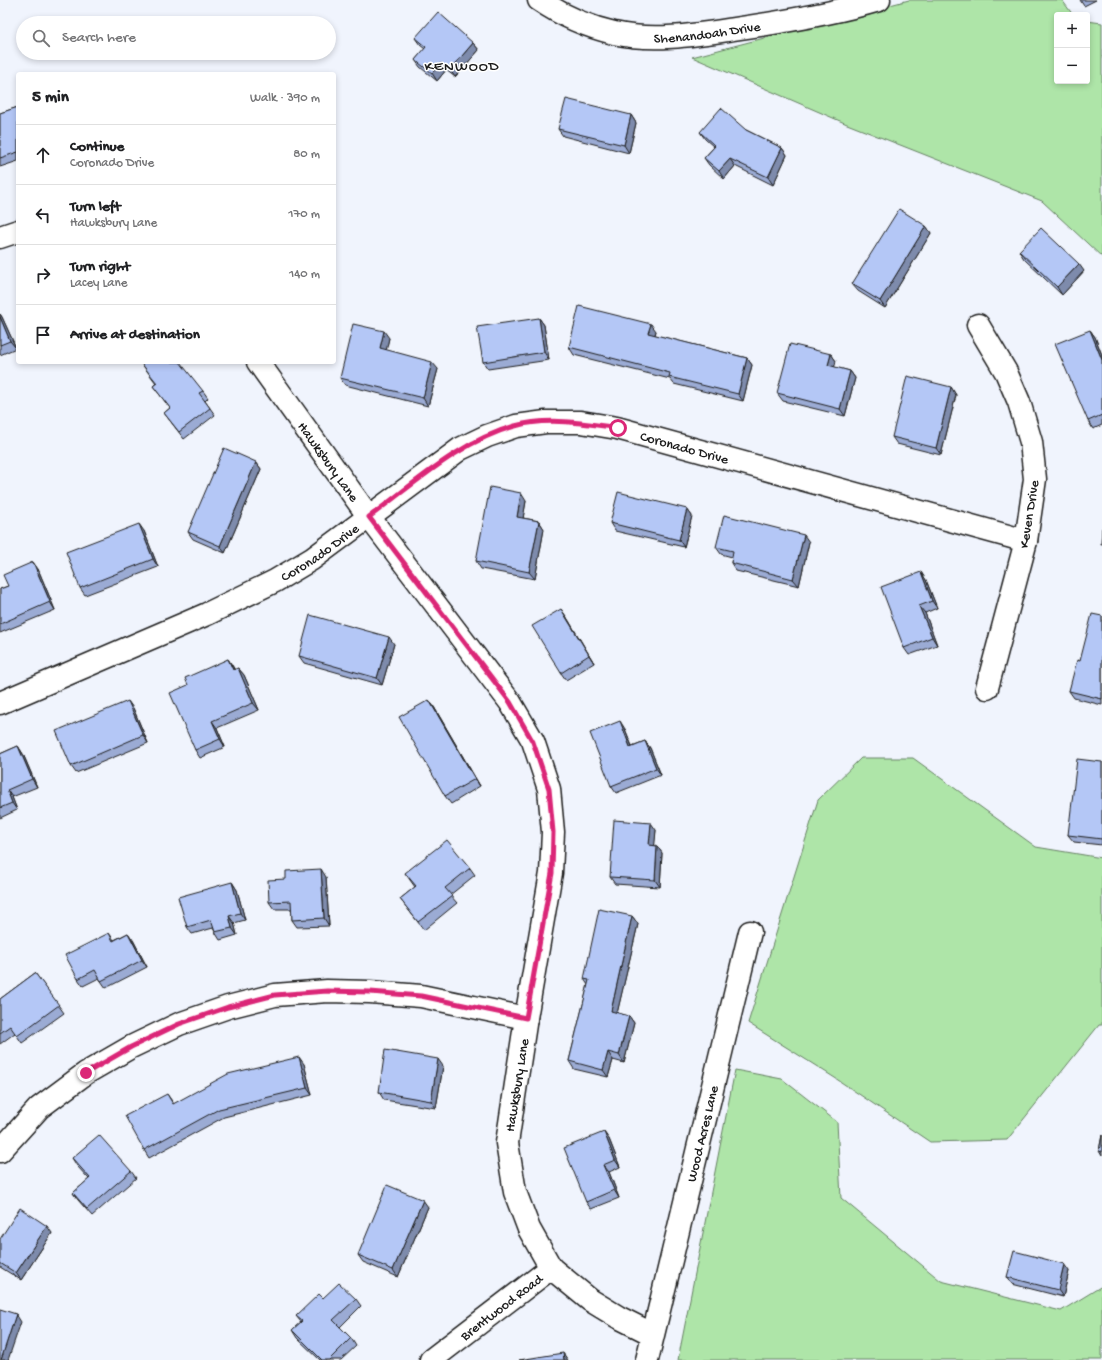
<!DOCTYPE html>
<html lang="en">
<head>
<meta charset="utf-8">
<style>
	body { margin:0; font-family:"Gochi Hand",sans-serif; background:#f2f2f2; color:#202124 }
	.controls { position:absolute; right:12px; top:12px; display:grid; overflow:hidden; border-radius:4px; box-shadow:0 2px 6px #0003 }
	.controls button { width:36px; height:36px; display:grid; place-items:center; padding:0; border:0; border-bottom:1px solid #e0e0e0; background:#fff; color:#202124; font:20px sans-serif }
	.stop { position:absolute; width:12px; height:12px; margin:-9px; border:3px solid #db2777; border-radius:50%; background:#fff }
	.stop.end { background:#db2777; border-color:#fff; box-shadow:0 1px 4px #0008 }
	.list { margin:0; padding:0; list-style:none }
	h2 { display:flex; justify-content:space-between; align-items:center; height:52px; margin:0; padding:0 16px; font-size:17px }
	h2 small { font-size:13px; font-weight:400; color:#757577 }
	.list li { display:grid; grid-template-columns:26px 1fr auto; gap:12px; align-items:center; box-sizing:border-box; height:60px; padding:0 16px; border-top:1px solid #e0e0e0 }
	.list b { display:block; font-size:15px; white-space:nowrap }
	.list p { margin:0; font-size:13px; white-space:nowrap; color:#757577 }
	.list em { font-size:13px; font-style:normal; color:#757577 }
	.icon { flex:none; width:22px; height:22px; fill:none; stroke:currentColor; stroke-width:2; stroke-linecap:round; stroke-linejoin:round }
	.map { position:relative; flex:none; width:1102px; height:1360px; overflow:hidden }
	.search { position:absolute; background:#fff; box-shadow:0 2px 6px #0003; left:16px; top:16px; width:320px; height:44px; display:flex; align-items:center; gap:10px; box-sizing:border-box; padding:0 14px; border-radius:22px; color:#757577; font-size:15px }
	.panel { position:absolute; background:#fff; box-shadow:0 2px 6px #0003; left:16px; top:72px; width:320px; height:292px; border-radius:4px }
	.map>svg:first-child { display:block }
	.green { fill:#aee5a8; stroke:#658062 }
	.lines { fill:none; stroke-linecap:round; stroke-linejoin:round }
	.minor-casing { stroke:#1c1c1c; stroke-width:25 }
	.minor { stroke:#fff; stroke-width:22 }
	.wall { fill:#9babd4; stroke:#1c1c1c }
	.shaded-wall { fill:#7e8bac; stroke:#1c1c1c }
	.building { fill:#b4c7f6; stroke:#1c1c1c }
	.route { stroke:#db2777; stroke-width:5 }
	.labels { text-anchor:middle; stroke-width:3; stroke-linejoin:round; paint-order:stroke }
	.street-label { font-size:14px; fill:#1c1c1c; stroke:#fff }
	.neighbourhood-label { font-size:15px; letter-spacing:1px; fill:#1c1c1c; stroke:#fff }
</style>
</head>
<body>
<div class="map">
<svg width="1102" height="1360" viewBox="0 0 1102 1360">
	<rect width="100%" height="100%" fill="#f0f4fd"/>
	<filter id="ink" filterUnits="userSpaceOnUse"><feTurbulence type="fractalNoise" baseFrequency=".025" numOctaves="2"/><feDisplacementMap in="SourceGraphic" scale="8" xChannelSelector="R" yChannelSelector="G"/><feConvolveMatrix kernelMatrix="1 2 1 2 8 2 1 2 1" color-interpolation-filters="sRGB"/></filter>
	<g filter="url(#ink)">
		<g class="green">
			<path d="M909,0H1062L1073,15H1057V81H1087V21L1102,23V257L1042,201L847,124L692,57Z"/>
			<path d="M861,758H913L1036,847L1102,858V1025H1099L1007,1140L930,1142L835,1078L748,1023L818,800Z"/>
			<path d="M735,1070L782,1079L837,1122L841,1198L941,1281L1061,1311L1102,1286V1360H678Z"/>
		</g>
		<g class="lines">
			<defs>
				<g id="minor">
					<path id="s1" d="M539,0C561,15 588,27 614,33C653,42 695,35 734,29C783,22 832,14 879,0"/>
					<path d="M0,237L18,231"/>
					<path d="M978,325L1006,372L1019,402L1031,442L1035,479L1026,541L987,688"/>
					<path id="s2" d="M258,362L369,517L510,702L533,741L549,789L553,832L551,873L526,1018L507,1143L515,1192L529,1229L551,1268L590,1300L618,1317L652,1334"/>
					<path id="s3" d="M0,703L207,614L275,581L312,559L460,449L487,436L516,426L546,422H581L617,428L1026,541"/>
					<path d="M0,1151L39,1108L86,1073L131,1047L179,1024L228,1007L275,995L327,991L370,992L421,996L526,1018"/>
					<path id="s4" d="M431,1360L551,1268"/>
					<path id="s5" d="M647,1360L750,932"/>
				</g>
			</defs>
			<use href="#minor" class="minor-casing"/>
			<use href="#minor" class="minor"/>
		</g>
		<g class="wall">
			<path d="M1080,0H1096L1084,6Z"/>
			<path d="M415,38L473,43L479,50L455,77L446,70L437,81L420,67L415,60L425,49L420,45Z"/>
			<path d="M18,107V161L0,167V113Z"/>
			<path d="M631,115L636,123L629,153L563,136L558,129Z"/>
			<path d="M746,130L782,148L787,155L773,185L735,166L724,179L709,165L704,158L714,147L705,139L700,132Z"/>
			<path d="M926,226L931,233L885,308L858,291L852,284Z"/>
			<path d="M1019,251L1084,271L1062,295L1024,259Z"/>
			<path d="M0,314L2,317L16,348L0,355Z"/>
			<path d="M539,318L544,325L549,360L488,369L483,362Z"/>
			<path d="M1090,330L1095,337L1102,355V425L1093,429L1088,421Z"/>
			<path d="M656,331L655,335L747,358L752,365L743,401L674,384L670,379L574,355L569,347Z"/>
			<path d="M389,338L386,350L438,369L428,406L345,385L340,378Z"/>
			<path d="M831,354L836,361L834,367L850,371L855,378L845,416L783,401L777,393Z"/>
			<path d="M141,363L203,391L208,398L205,401L215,415L184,439L164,413L170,408L153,386L156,383Z"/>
			<path d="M951,387L956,395L941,455L897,444L892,437Z"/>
			<path d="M256,462L261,469L225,553L193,539L188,532Z"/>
			<path d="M526,501L523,518L539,521L544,529L535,579L481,569L476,561Z"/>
			<path d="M687,509L692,516L684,547L615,531L610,523Z"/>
			<path d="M144,531L158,567L85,595L80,588Z"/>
			<path d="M809,542L799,586L736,571L731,563L732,557L721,554L716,547Z"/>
			<path d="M38,569L55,610L0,633V589L8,586Z"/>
			<path d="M921,572L926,580L937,608L925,613L937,645L909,655L904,648Z"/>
			<path d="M566,616L594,663L566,680L561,673Z"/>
			<path d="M1102,616V705L1074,698L1069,691L1080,661Z"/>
			<path d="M394,644L382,685L304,663L299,656Z"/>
			<path d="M228,659L235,670L238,668L244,675L259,710L217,728L225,747L200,758L195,750L188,685Z"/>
			<path d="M429,700L434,707L480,786L451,804L445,796Z"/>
			<path d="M133,708L148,743L76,773L71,766Z"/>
			<path d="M625,729L632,746L645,741L650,748L661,775L616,793L611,786Z"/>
			<path d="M18,746L23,754L37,787L12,797L17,810L0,818V754Z"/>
			<path d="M1102,762V845L1074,842L1068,835Z"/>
			<path d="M656,830L654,846H657L662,853L660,887L615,884L610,877Z"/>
			<path d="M470,868L475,875L450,895L457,903L424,930L400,899L415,887L405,873Z"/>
			<path d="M326,877L329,926L297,927L292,920V909H274L269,902L286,879Z"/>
			<path d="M232,882L237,890L245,920L234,923L237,935L220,940L215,932L213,928L192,934L187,927Z"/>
			<path d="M632,916L638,924L617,1013L629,1016L634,1023L624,1063L613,1060L608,1077L574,1069L569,1061L588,985L584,979Z"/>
			<path d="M109,933L114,940L128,933L133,940L147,967L106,988L99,978L83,986L78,979Z"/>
			<path d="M35,973L64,1013L22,1043L15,1033L0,1044V999Z"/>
			<path d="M304,1064L312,1095L224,1117L149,1158L144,1150L167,1094L174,1104Z"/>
			<path d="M443,1066L436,1108L384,1100L379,1092Z"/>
			<path d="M1102,1135V1156L1099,1151Z"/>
			<path d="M609,1139L620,1167L609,1172L619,1198L591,1209L586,1202Z"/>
			<path d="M72,1158L131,1171L136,1178L92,1216L78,1200L73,1193L89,1179L77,1166Z"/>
			<path d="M428,1207L398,1277L363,1262L358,1255Z"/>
			<path d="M52,1233L21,1280L0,1267V1239Z"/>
			<path d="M1069,1271L1063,1297L1012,1284L1007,1277Z"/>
			<path d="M323,1298L356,1299L361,1306L340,1327L351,1338L356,1346L341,1360H320L297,1338L292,1330L301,1322L296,1316Z"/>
		</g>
		<g class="shaded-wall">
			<path d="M473,43L479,50L455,77L450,70Z"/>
			<path d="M441,63L446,70L437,81L432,73Z"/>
			<path d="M631,115L636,123L629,153L624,145Z"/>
			<path d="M782,148L787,155L773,185L768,177Z"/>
			<path d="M730,159L735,166L724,179L719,171Z"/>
			<path d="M926,226L931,233L885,308L880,301Z"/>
			<path d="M1079,264L1084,271L1062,295L1057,287Z"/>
			<path d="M0,314L2,317L16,348L10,341L0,317Z"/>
			<path d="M539,318L544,325L549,360L544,352Z"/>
			<path d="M651,324L656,331L653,341L648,333Z"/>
			<path d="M1090,330L1095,337L1102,355V360Z"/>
			<path d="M384,331L389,338L385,356L380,348Z"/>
			<path d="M831,354L836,361L833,373L828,365Z"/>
			<path d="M747,358L752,365L743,401L738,394Z"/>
			<path d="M432,362L438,369L428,406L423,398Z"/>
			<path d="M850,371L855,378L845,416L840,409Z"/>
			<path d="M951,387L956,395L941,455L936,448Z"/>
			<path d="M256,462L261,469L225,553L220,546Z"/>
			<path d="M521,493L526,501L522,525L517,517Z"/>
			<path d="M687,509L692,516L684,547L679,540Z"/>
			<path d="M539,521L544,529L535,579L529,572Z"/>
			<path d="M139,524L144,531L158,567L153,559Z"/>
			<path d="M804,535L809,542L799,586L793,579Z"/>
			<path d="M33,562L38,569L55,610L50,602Z"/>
			<path d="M921,572L926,580L937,608L932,601Z"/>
			<path d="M919,606L925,613L937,645L932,637Z"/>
			<path d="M561,609L566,616L594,663L589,655Z"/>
			<path d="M389,637L394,644L382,685L377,678Z"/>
			<path d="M228,659L233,667L238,678L233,670Z"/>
			<path d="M238,668L244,675L259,710L253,703Z"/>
			<path d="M429,700L434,707L480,786L475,779Z"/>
			<path d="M128,701L133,708L148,743L143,735Z"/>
			<path d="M212,721L217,728L225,747L220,739Z"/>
			<path d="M620,721L625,729L635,754L630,747Z"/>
			<path d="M645,741L650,748L661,775L656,768Z"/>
			<path d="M18,746L23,754L37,787L32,779Z"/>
			<path d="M7,790L12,797L17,810L12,803Z"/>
			<path d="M651,823L656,830L654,853L649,845Z"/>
			<path d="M657,846L662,853L660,887L655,880Z"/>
			<path d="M321,869L326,877L329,926L324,918Z"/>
			<path d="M232,882L237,890L245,920L240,913Z"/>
			<path d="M229,916L234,923L237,935L232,928Z"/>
			<path d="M632,916L638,924L616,1018L611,1011Z"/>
			<path d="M128,933L133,940L147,967L142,960Z"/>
			<path d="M629,1016L634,1023L624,1063L619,1055Z"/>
			<path d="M608,1052L613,1060L608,1077L603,1070Z"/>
			<path d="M299,1057L304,1064L312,1095L307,1088Z"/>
			<path d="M438,1059L443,1066L436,1108L431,1101Z"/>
			<path d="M604,1132L609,1139L620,1167L615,1160Z"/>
			<path d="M603,1165L609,1172L619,1198L614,1190Z"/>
			<path d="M423,1200L428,1207L398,1277L393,1270Z"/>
			<path d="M47,1226L52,1233L21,1280L16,1273Z"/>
			<path d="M1064,1264L1069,1271L1063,1297L1058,1290Z"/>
			<path d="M16,1314L21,1322L8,1360H1Z"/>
			<path d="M563,1353L568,1360H564Z"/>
		</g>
		<g class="building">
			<path d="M438,12L473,43L450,70L441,63L432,73L415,60L426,47L415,38Z"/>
			<path d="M566,99L631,115L624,145L558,129Z"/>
			<path d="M18,107V152L0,158V113Z"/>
			<path d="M721,108L746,130L782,148L768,177L730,159L719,171L704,158L715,146L700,132Z"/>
			<path d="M899,209L926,226L880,301L852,284Z"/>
			<path d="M1041,228L1079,264L1057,287L1019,251Z"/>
			<path d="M579,306L651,324L648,333L747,358L738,394L669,377L670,373L569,347Z"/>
			<path d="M0,317L10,341L0,345Z"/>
			<path d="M539,318L544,352L483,362L477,327Z"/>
			<path d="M353,324L384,331L380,348L432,362L423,398L340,378Z"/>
			<path d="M1090,330L1102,360V415L1088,421L1055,344Z"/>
			<path d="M790,344L831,354L828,365L850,371L840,409L777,393Z"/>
			<path d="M142,362H180L203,391L199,393L210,408L179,432L164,413L170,408L153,386L157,383L141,363Z"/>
			<path d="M907,376L951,387L936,448L892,437Z"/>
			<path d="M224,448L256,462L220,546L188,532Z"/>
			<path d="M490,487L521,493L517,517L539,521L529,572L476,561Z"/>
			<path d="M618,492L687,509L679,540L610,523Z"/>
			<path d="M724,515L804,535L793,579L731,563L733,551L716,547Z"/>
			<path d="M139,524L153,559L80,588L66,552Z"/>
			<path d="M1102,528V544H1101Z"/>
			<path d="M33,562L50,602L0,624V589L8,586L3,575Z"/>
			<path d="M921,572L932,601L919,606L932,637L904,648L881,587Z"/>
			<path d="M561,609L589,655L561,673L532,626Z"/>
			<path d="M1092,614L1102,616V699L1069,691L1077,660L1080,661Z"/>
			<path d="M310,615L389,637L377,678L299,656Z"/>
			<path d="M228,659L233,670L238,668L253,703L212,721L220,739L195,750L170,693L188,685L185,678Z"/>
			<path d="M429,700L475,779L445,796L399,717Z"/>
			<path d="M128,701L143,735L71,766L56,731Z"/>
			<path d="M620,721L630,747L645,741L656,768L611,786L590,733Z"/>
			<path d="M18,746L32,779L7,790L12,803L0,808V754Z"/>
			<path d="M1077,759L1102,762V839L1068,835Z"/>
			<path d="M614,820L651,823L649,845L657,846L655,880L610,877Z"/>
			<path d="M447,840L470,868L445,888L452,896L418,922L400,899L416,886L405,873Z"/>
			<path d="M321,869L324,918L292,920L291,901L269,902L268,880L286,879V871Z"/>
			<path d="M232,882L240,913L229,916L232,928L215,932L211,920L187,927L178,897Z"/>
			<path d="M599,909L632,916L611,1011L629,1016L619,1055L608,1052L603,1070L569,1061L589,980L584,979Z"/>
			<path d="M109,933L113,941L128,933L142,960L101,981L95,970L78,979L65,955Z"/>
			<path d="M35,973L59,1005L17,1036L10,1026L0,1033V999Z"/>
			<path d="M385,1050L438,1059L431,1101L379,1092Z"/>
			<path d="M299,1057L307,1088L219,1109L144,1150L125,1116L167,1094L173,1104L228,1074Z"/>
			<path d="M604,1132L615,1160L603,1165L614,1190L586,1202L564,1148Z"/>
			<path d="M99,1135L131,1171L87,1209L73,1193L90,1178L72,1158Z"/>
			<path d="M1102,1135V1152L1099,1151Z"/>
			<path d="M387,1185L423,1200L393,1270L358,1255Z"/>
			<path d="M20,1208L47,1226L16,1273L0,1263V1239Z"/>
			<path d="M1014,1251L1064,1264L1058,1290L1007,1277Z"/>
			<path d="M339,1283L356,1299L333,1320L351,1338L329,1360H322L292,1330L302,1321L296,1316L319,1294L323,1298Z"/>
			<path d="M0,1309L16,1314L1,1360H0Z"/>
			<path d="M563,1353L564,1360H519Z"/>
		</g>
	</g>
	<g class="lines" filter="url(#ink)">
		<path class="route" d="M86,1073L131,1047L179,1024L228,1007L275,995L327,991L370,992L421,996L526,1018L552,873L553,832L549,789L533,742L510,702L369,517C414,484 460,441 515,426C547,417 585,423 618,428"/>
	</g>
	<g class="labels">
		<g class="street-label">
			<text dy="5" stroke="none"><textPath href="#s1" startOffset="176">Shenandoah Drive</textPath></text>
			<text dy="5" stroke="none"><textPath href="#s3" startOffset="761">Coronado Drive</textPath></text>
			<text dy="5" stroke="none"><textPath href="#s2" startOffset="122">Hawksbury Lane</textPath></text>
			<text transform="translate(1028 514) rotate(-81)" y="5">Keven Drive</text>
			<text dy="5" stroke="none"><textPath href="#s3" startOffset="354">Coronado Drive</textPath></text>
			<text transform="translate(516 1085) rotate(-81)" y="5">Hawksbury Lane</text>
			<text dy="5" stroke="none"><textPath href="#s5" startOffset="233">Wood Acres Lane</textPath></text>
			<text dy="5" stroke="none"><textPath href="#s4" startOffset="88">Brentwood Road</textPath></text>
		</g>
		<g class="neighbourhood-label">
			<text x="462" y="70">KENWOOD</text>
		</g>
	</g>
</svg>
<div class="controls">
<button>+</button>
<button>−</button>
</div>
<div class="stop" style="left:618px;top:428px"></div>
<div class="stop end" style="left:86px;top:1073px"></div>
<div class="search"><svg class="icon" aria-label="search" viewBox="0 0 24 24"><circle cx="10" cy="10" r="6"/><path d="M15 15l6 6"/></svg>Search here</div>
<section class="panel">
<h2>5 min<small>Walk · 390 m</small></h2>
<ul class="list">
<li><svg class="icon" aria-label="ahead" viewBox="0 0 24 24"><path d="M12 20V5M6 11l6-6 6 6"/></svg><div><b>Continue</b><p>Coronado Drive</p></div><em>80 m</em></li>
<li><svg class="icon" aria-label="left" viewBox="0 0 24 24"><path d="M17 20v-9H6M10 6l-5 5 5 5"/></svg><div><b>Turn left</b><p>Hawksbury Lane</p></div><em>170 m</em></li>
<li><svg class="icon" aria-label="right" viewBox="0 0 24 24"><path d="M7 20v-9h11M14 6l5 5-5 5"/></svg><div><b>Turn right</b><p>Lacey Lane</p></div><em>140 m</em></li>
<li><svg class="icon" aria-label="arrive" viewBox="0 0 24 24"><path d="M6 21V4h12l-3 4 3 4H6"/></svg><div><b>Arrive at destination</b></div></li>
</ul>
</section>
</div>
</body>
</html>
